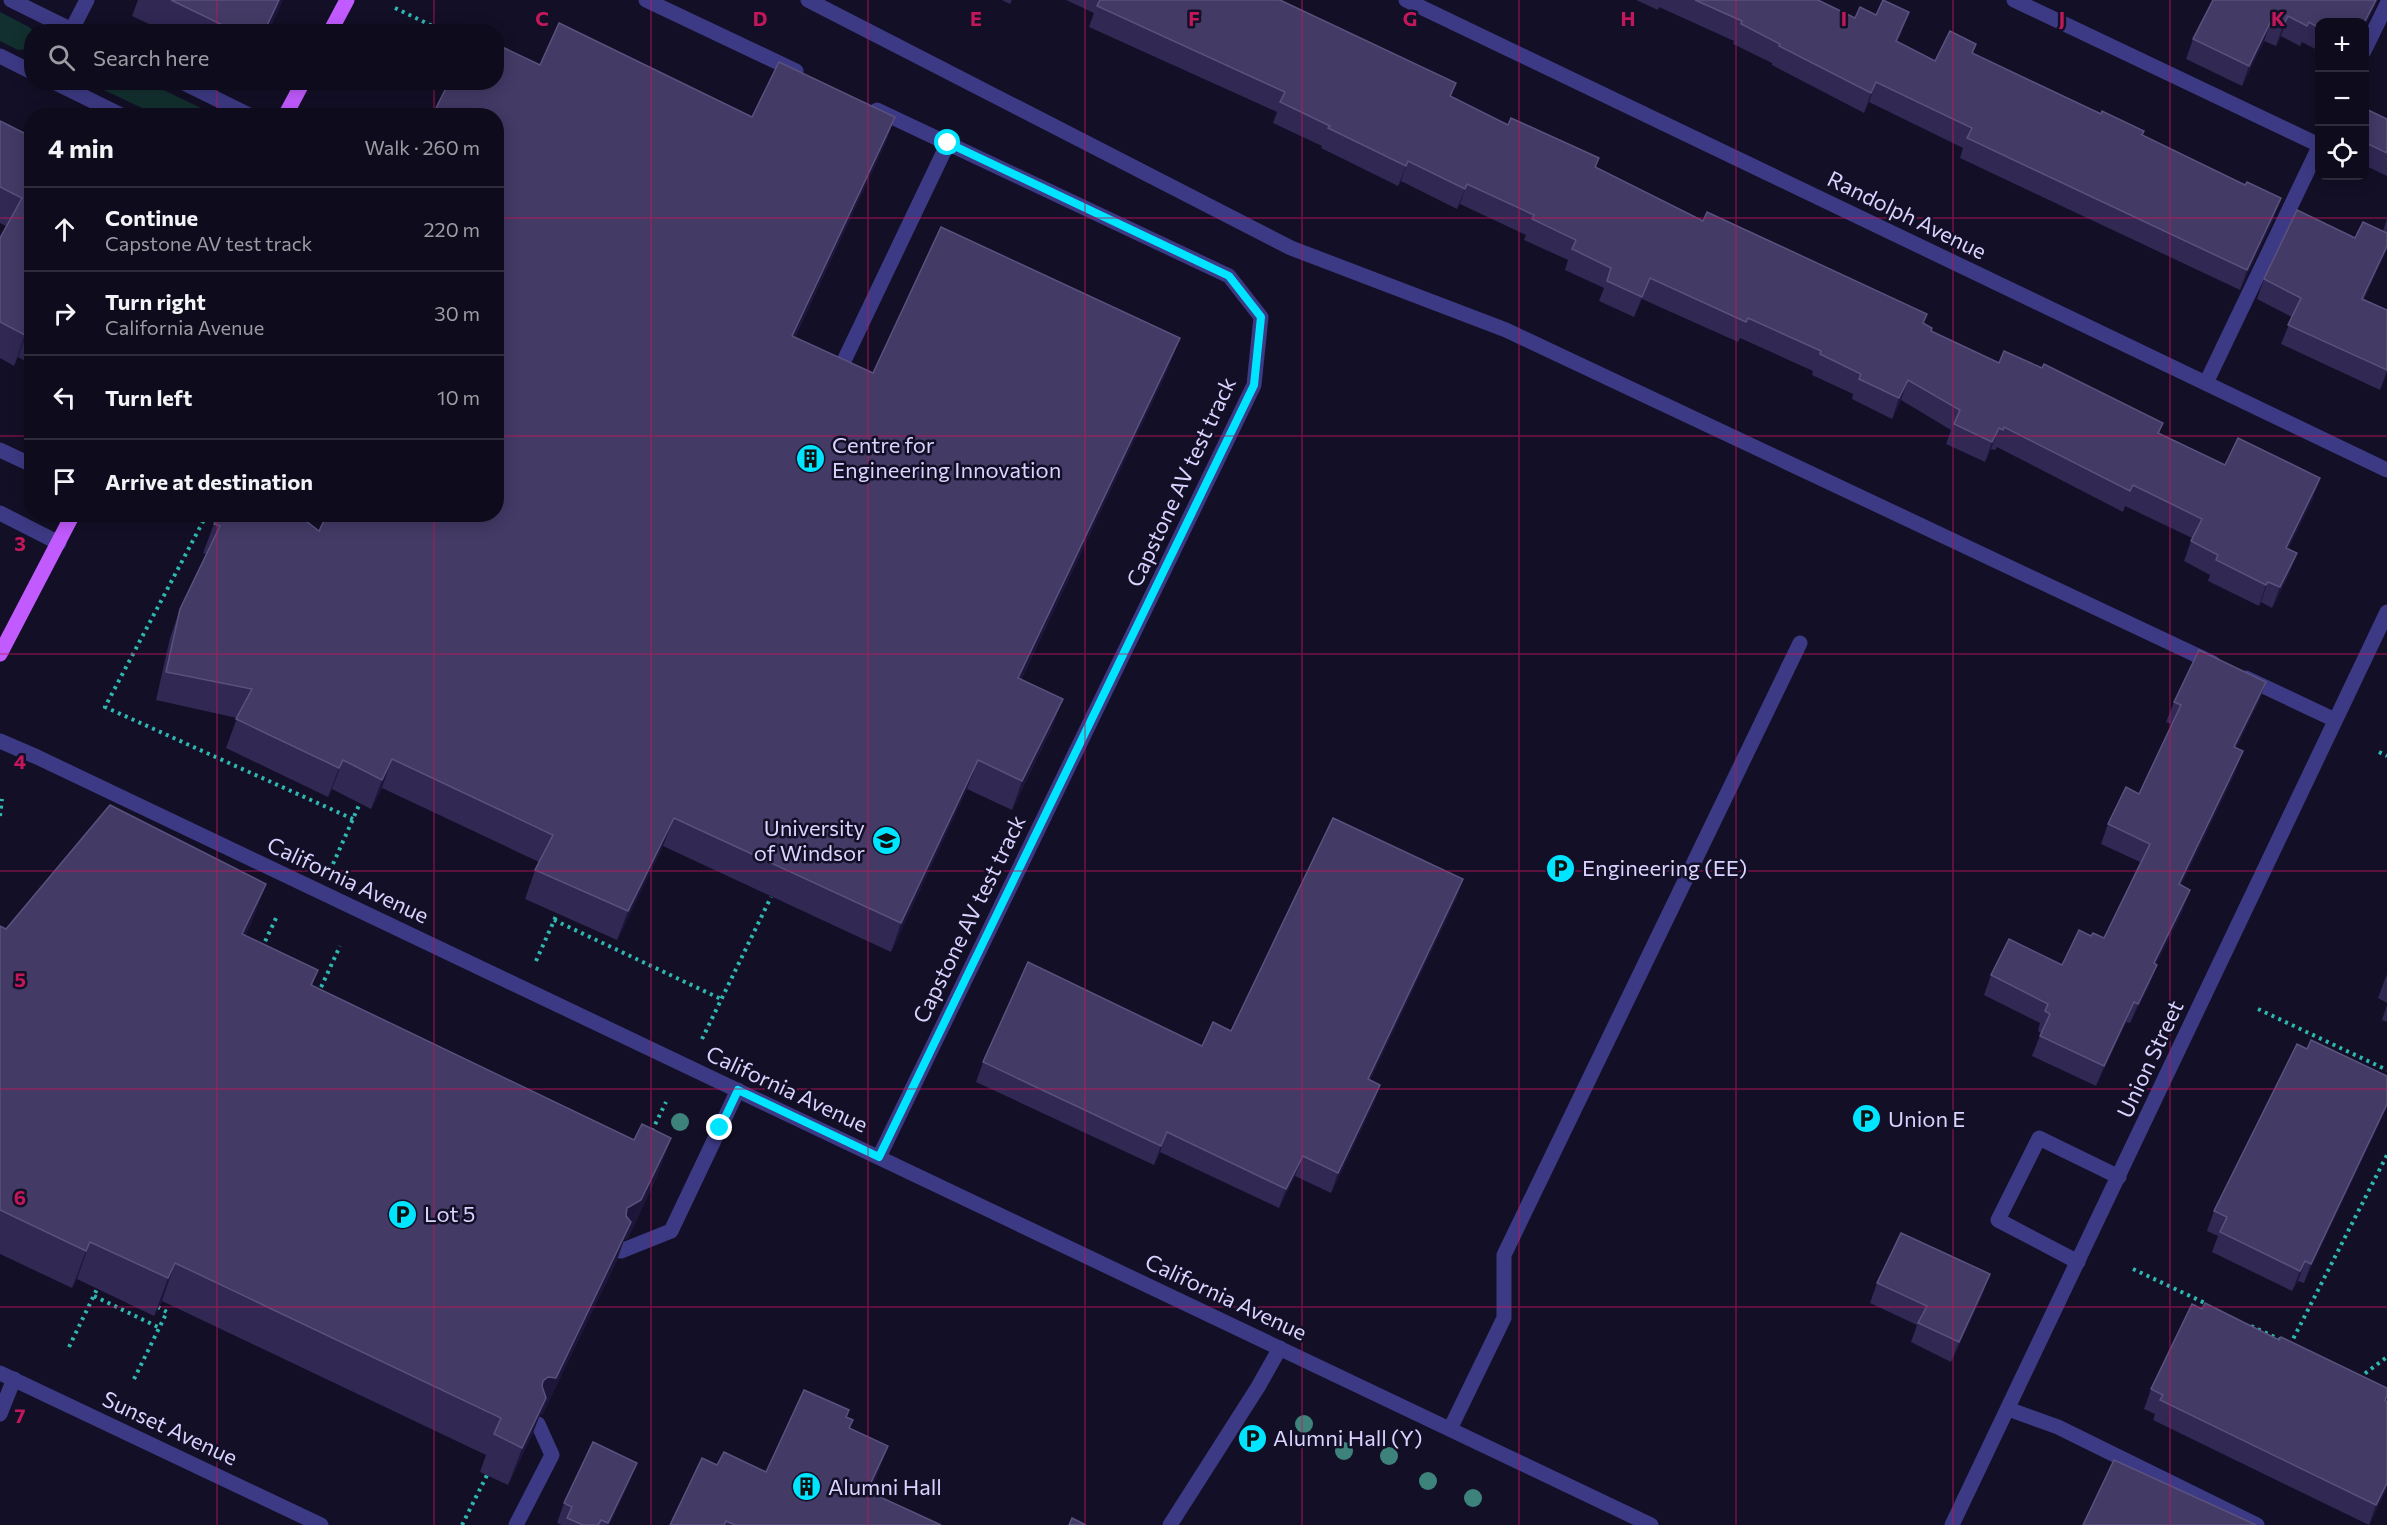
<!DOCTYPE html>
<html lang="en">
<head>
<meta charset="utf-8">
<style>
	body { margin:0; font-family:Commissioner,sans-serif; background:#1c1929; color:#f1f3f6 }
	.controls { position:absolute; right:18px; top:18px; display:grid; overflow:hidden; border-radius:12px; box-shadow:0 3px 15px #0003 }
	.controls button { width:54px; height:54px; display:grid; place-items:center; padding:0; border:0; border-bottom:2px solid #2e2b3b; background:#0e0b1c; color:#f1f3f6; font:30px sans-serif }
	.stop { position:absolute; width:18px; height:18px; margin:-14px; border:4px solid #00e5ff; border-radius:50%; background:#fff }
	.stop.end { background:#00e5ff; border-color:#fff; box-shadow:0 2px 6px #0008 }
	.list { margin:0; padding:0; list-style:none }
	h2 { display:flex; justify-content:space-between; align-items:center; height:78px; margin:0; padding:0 24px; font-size:26px }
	h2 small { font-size:20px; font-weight:400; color:#9b9ba3 }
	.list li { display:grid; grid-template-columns:39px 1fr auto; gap:18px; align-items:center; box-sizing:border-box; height:84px; padding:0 24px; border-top:2px solid #2e2b3b }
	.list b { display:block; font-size:22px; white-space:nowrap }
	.list p { margin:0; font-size:20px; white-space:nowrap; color:#9b9ba3 }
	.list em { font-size:20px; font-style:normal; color:#9b9ba3 }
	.icon { flex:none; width:33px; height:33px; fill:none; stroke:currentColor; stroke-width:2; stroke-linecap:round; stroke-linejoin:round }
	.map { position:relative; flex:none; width:2387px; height:1525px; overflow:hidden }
	.search { position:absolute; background:#0e0b1c; box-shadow:0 3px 15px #0003; left:24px; top:24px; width:480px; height:66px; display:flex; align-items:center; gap:15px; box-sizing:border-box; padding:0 21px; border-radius:24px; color:#9b9ba3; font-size:22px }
	.panel { position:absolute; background:#0e0b1c; box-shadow:0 3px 15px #0003; left:24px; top:108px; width:480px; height:414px; border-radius:24px }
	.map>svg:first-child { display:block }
	.green { fill:#12302f }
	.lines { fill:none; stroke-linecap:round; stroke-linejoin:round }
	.path { stroke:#2fb8b0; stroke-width:4; stroke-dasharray:3 4.5; stroke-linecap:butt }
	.minor { stroke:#3d3a85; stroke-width:15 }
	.major { stroke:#c25bff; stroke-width:15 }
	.tree { fill:#3d827b }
	.wall { fill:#312854 }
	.shaded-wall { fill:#1d163a }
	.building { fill:#433a66; stroke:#5a527e; stroke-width:1.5 }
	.route { stroke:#00e5ff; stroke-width:8 }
	.grid { fill:none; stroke:#c2185b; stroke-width:1.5; stroke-opacity:0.55 }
	.labels { text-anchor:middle; stroke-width:5; stroke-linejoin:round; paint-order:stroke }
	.street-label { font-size:22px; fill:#d9d4ff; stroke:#130f26 }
	.poi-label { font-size:22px; fill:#d9d4ff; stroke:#130f26; text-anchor:start }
	.grid-label { font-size:20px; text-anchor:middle; font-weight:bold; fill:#c2185b; stroke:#130f26; stroke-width:5; stroke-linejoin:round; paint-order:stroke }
</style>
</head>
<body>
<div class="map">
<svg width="2387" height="1525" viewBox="0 0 2387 1525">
	<rect width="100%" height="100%" fill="#130f26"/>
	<g class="green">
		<path d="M0,12L29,27L33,31L32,32L31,44L27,49L18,50L0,41Z"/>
		<path d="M89,83H149L199,107L205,113L204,115H157Z"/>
	</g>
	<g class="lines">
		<g class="path">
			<path d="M395,8L445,32"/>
			<path d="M207,514L105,707L353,819"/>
			<path d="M2379,752L2387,756"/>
			<path d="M0,816L2,799"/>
			<path d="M333,864L360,803"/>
			<path d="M554,920L721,999"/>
			<path d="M262,948L277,916"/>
			<path d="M536,961L557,914"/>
			<path d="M318,994L340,946"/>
			<path d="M2258,1009L2387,1070"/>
			<path d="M702,1039L771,897"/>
			<path d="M652,1131L666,1102"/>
			<path d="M2133,1269L2207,1304"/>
			<path d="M94,1296L158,1327"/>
			<path d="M2251,1326L2283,1341"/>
			<path d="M2290,1345L2387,1155"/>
			<path d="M69,1347L98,1287"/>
			<path d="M2359,1378L2387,1357"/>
			<path d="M134,1379L167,1312L158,1307"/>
			<path d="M462,1525L487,1475"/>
		</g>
		<g class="minor">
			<path d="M11,0L76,32"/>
			<path d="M646,0L796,71"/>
			<path d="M808,0L1291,248L1506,330L2213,663"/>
			<path d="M1406,0L2387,470"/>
			<path d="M2014,0L2319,145"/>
			<path d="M72,29L87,0"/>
			<path d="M2364,51L2387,4"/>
			<path d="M0,56L32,72"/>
			<path d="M54,82L123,116"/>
			<path d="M182,82L251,116"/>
			<path d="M877,110L1229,276L1261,317L1254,385L879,1157"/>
			<path d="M842,365L948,143"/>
			<path d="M2206,383L2320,145"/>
			<path d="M0,450L32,465"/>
			<path d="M0,513L59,543"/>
			<path d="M2246,678L2335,720"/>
			<path d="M0,741L37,757L1651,1525"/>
			<path d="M621,1251L671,1231L738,1090"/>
			<path d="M2078,1262L1998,1220L2039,1138L2119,1177"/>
			<path d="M0,1373L321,1525"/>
			<path d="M2008,1409L2058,1427L2257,1525"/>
			<path d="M0,1414L14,1379"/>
			<path d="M1450,1429L1504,1318V1255L1800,643"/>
			<path d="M516,1525L552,1455L538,1424"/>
			<path d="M1170,1525L1258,1387L1280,1348"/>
			<path d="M1952,1525L2387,612"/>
		</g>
		<g class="major">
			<path d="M330,32L347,0"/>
			<path d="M285,116L303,82"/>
			<path d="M0,654L73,514"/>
		</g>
	</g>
	<g class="tree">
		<circle cx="680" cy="1122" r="9"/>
		<circle cx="1304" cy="1424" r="9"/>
		<circle cx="1344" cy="1451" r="9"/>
		<circle cx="1389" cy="1456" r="9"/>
		<circle cx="1428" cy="1481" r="9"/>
		<circle cx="1473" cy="1498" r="9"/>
	</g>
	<g class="wall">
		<path d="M138,0H283L268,32H166L132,16Z"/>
		<path d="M1002,0H1012L1010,4Z"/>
		<path d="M1066,0H1280L1456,83L1451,97L1508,125L1599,158L1596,168L1703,221L1927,314L1923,324L1931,332L1999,363L2163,423L2159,434L2225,465L2320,478L2313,498L2288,549L2297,553L2289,574L2272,608L2261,602L2259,606L2208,581L2210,575L2184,561L2192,538L2125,506L2123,512L1997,447L1995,450L1991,449L1985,462L1946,444L1951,430L1901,400L1892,419L1852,399L1853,394L1812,375L1813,371L1740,338L1738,342L1642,299L1634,317L1599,301L1604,288L1565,270L1568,260L1524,240L1526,235L1460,204L1457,209L1401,181L1398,186L1321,148L1322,146L1273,123L1277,112L1089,27L1094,13Z"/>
		<path d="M1636,0H1818L1855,18L1902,32L1897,42L1935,61L1976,44L1973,54L2142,135L2274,218L2240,290L1960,158L1963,148L1869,102L1864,113L1772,65V63L1733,44L1734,41L1659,7L1658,10Z"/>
		<path d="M2213,0H2378L2364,28L2319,22V51L2302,42L2300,46L2281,36L2276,46L2264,41L2242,86L2186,59L2193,39Z"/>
		<path d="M540,65L752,117H895L884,146L795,337L873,373L1169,367L1021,680L1052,728L1012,810L967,789L891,952L663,846L617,940L525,899L535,870L539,862L382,788L371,809L332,789L328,797L226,748L237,718L156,700L170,638L180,609L206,554L203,553L214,524L319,531L496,514Z"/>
		<path d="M2364,108L2387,119V176L2364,165Z"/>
		<path d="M0,121L32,137V365L18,357L14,366L0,358V238L6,226L0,223Z"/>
		<path d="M2387,219V249L2364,299L2387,310V374L2380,390L2281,344L2292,317L2257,299L2264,279L2355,238L2383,231Z"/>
		<path d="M2266,682L2259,701L2236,748V771L2181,885L2183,910L2156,964L2150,984L2130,1023L2126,1022L2096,1086L2032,1056L2041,1033L2038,1031L2040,1023L1984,995L1991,975L2062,965L2091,936L2104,938L2140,862L2101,844L2108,824L2139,794L2172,724L2166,722L2174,702Z"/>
		<path d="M1463,879L1456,899L1370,1080L1380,1085L1373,1105L1331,1193L1295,1176L1279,1208L1160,1152L1154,1165L976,1082L983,1062L1202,1046L1231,1031Z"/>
		<path d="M266,884L252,921L245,936L318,970L312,986L634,1140L671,1138L657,1176L628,1238L624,1240L617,1260L542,1415H540L532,1435L508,1485L480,1472L486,1455L162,1301L154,1316L77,1279L72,1288L0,1254V926L6,929Z"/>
		<path d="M2387,974V1003L2378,998Z"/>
		<path d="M2387,1005V1022L2382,1020Z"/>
		<path d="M2307,1049L2387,1076L2304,1283L2298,1281L2292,1291L2212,1252L2218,1236L2207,1231L2214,1211Z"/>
		<path d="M1877,1283L1983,1294L1951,1362L1911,1342L1917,1325L1870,1303Z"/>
		<path d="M2151,1389L2387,1398L2386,1401L2387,1488L2369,1525L2153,1420L2155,1414L2144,1409Z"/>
		<path d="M849,1410L846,1417L853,1420L850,1428L871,1493L941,1525H670L717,1465L766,1472Z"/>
		<path d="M629,1483L609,1525H562L557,1523L564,1503Z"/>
	</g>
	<g class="shaded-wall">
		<path d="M279,0H283L268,32H264Z"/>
		<path d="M2376,0H2378L2364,28V23Z"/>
		<path d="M1909,12L1902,32L1888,61L1896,41Z"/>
		<path d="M2288,16L2281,36L2276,46L2283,26Z"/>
		<path d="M2271,21L2264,41L2242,86L2249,66Z"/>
		<path d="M1876,82L1869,102L1864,113L1871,93Z"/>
		<path d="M895,117L884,146L782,364L792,336Z"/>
		<path d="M1408,161L1401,181L1398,186Z"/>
		<path d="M1467,184L1460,204L1457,209Z"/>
		<path d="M2281,198L2274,218L2240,290L2247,270Z"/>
		<path d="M2387,246V249L2385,255L2354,318L2362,299Z"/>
		<path d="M1650,278L1642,299L1634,317L1642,297Z"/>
		<path d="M29,327L18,357L14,366L25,335Z"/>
		<path d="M1180,338L1169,367L1008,707L1018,678Z"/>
		<path d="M2387,370V374L2380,390Z"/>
		<path d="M1908,380L1901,400L1892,419L1899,398Z"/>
		<path d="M1999,428L1991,449L1985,462L1992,442Z"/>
		<path d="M2320,478L2313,498L2279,568L2286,548Z"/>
		<path d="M2297,553L2289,574L2272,608L2280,587Z"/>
		<path d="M2268,582L2261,602L2259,606L2266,585Z"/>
		<path d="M2266,682L2259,701L2227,767L2234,747Z"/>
		<path d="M1063,699L1052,728L1012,810L1022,781Z"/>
		<path d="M2243,751L2236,771L2172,904L2179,884Z"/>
		<path d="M392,759L382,788L371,809L382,780Z"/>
		<path d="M343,760L332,789L328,797L339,768Z"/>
		<path d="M978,760L967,789L891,952L901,923Z"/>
		<path d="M674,818L663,846L617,940L628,911Z"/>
		<path d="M1463,879L1456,899L1361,1099L1368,1079Z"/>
		<path d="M266,884L252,921L228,972L242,934Z"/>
		<path d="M2190,890L2183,910L2147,983L2154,963Z"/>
		<path d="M2157,965L2150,984L2130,1023L2138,1004Z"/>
		<path d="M2134,1002L2126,1022L2096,1086L2104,1066Z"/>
		<path d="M1380,1085L1373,1105L1331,1193L1338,1173Z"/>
		<path d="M2387,1104V1108L2304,1283L2311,1264Z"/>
		<path d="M1167,1132L1160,1152L1154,1165L1161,1146Z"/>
		<path d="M671,1138L657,1176L628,1238L624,1240L617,1260L542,1415H540L532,1435L508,1485L535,1415L543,1381L627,1208Z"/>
		<path d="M1303,1156L1295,1176L1279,1208L1286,1189Z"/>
		<path d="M90,1242L77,1279L72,1288L86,1251Z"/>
		<path d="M2305,1261L2298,1281L2292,1291L2300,1271Z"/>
		<path d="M175,1263L162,1301L154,1316L168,1278Z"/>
		<path d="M1990,1274L1983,1294L1951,1362L1959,1342Z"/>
		<path d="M888,1446L870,1496L867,1491Z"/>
		<path d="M637,1463L629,1483L609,1525H607Z"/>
		<path d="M2387,1483V1488L2369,1525L2376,1505Z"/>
	</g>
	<g class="building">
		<path d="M171,0H279L264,32H237Z"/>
		<path d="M1100,0H1280L1456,83L1450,96L1508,125L1511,118L1599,158L1595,167L1703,221L1707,212L1927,314L1923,323L1932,328L1931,331L1999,363L2004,351L2042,368L2044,364L2163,423L2158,433L2225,465L2238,438L2320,478L2286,548L2297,553L2280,587L2268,582L2266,585L2216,560L2218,555L2191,541L2202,519L2133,485L2130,491L2004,427L2003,430L1999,428L1992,442L1954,424L1960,410L1908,380L1899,398L1859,379L1861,374L1820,354L1821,351L1748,318L1746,322L1650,278L1642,297L1607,281L1611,268L1572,249L1576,240L1532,219L1534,215L1467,184L1465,189L1408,161L1406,166L1328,128L1330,126L1280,102L1285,92L1097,6Z"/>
		<path d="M1695,0H1818L1855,18L1860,7L1876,15L1883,0L1909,12L1896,41L1935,61L1950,31L1976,44L1972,53L2101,114L2102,111L2144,131L2142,135L2245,185L2247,182L2281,198L2247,270L1967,138L1972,128L1876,82L1871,93L1779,46L1780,44L1741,24L1742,21Z"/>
		<path d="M2213,0H2376L2364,23L2319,22V28L2309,22L2307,26L2288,16L2283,26L2271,21L2249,66L2193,39Z"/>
		<path d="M559,23L752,117L779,62L895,117L792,336L873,373L941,227L1180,338L1018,678L1063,699L1022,781L978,760L901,923L674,818L628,911L535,870L553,835L392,759L382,780L343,760L339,768L236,719L252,689L166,672L180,609L220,526L214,524L218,514H297L319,531L327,514H496V116H432L449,82H496V44L540,65Z"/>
		<path d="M2364,108L2387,119V153L2364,142Z"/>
		<path d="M0,121L32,137V328L29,327L25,335L0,322V238L22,198L0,187Z"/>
		<path d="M2297,210L2355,238L2363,222L2387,233V246L2362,299L2387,310V370L2288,325L2301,298L2264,279Z"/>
		<path d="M2199,650L2266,682L2234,747L2243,751L2179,884L2190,890L2154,963L2157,965L2138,1004L2134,1002L2104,1066L2040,1036L2050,1014L2045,1011L2048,1004L1991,975L2009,939L2062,965L2079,930L2091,936L2093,933L2104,938L2150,844L2108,824L2126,787L2139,794L2181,705L2174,702Z"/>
		<path d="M110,805L266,884L242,934L318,970L311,985L634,1140L642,1124L671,1138L641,1200L627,1208L626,1216L631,1222L556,1378L548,1377L543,1381L542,1386L546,1398L522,1448L494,1434L501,1418L175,1263L168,1278L90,1242L86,1251L0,1210V926L6,929Z"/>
		<path d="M1333,818L1463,879L1368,1079L1380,1085L1338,1173L1303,1156L1286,1189L1167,1132L1161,1146L983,1062L1028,962L1202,1046L1213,1022L1231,1031Z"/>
		<path d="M2311,1040L2387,1076V1104L2311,1264L2305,1261L2300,1271L2220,1232L2227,1217L2214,1211L2297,1044L2307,1049Z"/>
		<path d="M1901,1233L1990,1274L1959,1342L1918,1323L1927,1306L1877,1283Z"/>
		<path d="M2205,1303L2279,1340L2281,1337L2387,1388V1396L2385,1400L2387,1402V1483L2376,1505L2160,1400L2163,1395L2151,1389L2192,1304L2202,1309Z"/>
		<path d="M804,1390L849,1410L846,1417L853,1420L849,1428L888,1446L867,1491L941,1525H735L726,1521L724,1525H670L702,1458L717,1465L724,1452L766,1472Z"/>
		<path d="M593,1442L637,1463L608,1523L601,1520L598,1525H583L567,1518L572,1507L564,1503Z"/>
		<path d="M2114,1460L2256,1525H2083Z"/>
		<path d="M1072,1518L1086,1525H1069Z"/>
	</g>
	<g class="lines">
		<path class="route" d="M720,1128L738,1090L879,1157L1254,385L1261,317L1229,276L948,143"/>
	</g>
	<path class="grid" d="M217,0V32M434,0V32M651,0V1525M868,0V1525M1085,0V1525M1302,0V1525M1519,0V1525M1736,0V1525M1953,0V1525M2170,0V1525M217,82V116M434,82V116M0,218H32M496,218H2387M0,436H32M496,436H2387M217,514V1525M434,514V1525M0,654H2387M0,871H2387M0,1089H2387M0,1307H2387"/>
	<defs>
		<symbol id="building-disc" viewBox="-11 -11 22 22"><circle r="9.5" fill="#00e5ff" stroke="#130f26"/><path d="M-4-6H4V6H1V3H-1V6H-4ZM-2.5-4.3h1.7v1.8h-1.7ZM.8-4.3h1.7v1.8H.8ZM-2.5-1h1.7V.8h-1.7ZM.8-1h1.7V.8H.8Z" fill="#111"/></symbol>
		<symbol id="university-disc" viewBox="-11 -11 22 22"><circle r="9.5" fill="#00e5ff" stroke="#130f26"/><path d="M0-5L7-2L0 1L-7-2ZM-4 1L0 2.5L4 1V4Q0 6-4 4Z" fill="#111"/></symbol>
		<symbol id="parking-disc" viewBox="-11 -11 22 22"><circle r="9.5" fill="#00e5ff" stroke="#130f26"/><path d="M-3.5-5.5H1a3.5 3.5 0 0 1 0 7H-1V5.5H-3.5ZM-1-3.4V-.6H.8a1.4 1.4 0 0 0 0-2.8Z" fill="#111"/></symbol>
	</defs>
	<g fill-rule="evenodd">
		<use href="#building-disc" x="794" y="442" width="33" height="33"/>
		<use href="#university-disc" x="870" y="824" width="33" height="33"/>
		<use href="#parking-disc" x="1544" y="852" width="33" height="33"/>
		<use href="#parking-disc" x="1850" y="1102" width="33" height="33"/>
		<use href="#parking-disc" x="386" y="1198" width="33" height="33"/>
		<use href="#parking-disc" x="1236" y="1422" width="33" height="33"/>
		<use href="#building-disc" x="790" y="1470" width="33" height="33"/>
	</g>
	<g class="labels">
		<g class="street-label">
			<text transform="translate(1907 215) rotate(26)" y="8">Randolph Avenue</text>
			<text transform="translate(1181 482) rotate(-65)" y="8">Capstone AV test track</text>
			<text transform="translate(348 880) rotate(25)" y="8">California Avenue</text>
			<text transform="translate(969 919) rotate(-64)" y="8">Capstone AV test track</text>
			<text transform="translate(2150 1059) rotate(-65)" y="8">Union Street</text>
			<text transform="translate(787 1089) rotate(25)" y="8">California Avenue</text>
			<text transform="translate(1226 1297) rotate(25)" y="8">California Avenue</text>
			<text transform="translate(170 1428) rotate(25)" y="8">Sunset Avenue</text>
		</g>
		<g class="poi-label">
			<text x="832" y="453">Centre for<tspan x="832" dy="25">Engineering Innovation</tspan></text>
			<text x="865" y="836" text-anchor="end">University<tspan x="865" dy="25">of Windsor</tspan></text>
			<text x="1582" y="876">Engineering (EE)</text>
			<text x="1888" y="1127">Union E</text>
			<text x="424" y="1222">Lot 5</text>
			<text x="1273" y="1446">Alumni Hall (Y)</text>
			<text x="828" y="1495">Alumni Hall</text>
		</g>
	</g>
	<g class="grid-label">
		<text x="542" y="26">C</text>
		<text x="760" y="26">D</text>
		<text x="976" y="26">E</text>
		<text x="1194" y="26">F</text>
		<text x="1410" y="26">G</text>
		<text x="1628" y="26">H</text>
		<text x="1844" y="26">I</text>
		<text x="2062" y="26">J</text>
		<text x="2278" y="26">K</text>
		<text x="20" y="551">3</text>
		<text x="20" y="769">4</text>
		<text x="20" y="987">5</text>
		<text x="20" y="1205">6</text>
		<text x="20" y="1423">7</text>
	</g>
</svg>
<div class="controls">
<button>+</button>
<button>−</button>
<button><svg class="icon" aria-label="locate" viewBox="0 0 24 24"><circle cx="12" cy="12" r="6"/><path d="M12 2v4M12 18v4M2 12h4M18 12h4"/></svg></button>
</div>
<div class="stop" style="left:948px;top:143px"></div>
<div class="stop end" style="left:720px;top:1128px"></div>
<div class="search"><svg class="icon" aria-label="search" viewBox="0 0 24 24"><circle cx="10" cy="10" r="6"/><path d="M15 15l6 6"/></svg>Search here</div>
<section class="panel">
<h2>4 min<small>Walk · 260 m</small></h2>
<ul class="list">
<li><svg class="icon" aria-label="ahead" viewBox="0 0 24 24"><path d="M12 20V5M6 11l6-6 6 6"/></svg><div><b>Continue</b><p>Capstone AV test track</p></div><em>220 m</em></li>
<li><svg class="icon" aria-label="right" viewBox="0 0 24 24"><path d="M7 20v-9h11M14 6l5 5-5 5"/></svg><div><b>Turn right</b><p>California Avenue</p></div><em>30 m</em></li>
<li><svg class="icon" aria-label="left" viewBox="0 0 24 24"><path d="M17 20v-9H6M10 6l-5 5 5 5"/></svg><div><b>Turn left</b></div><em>10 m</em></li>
<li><svg class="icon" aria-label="arrive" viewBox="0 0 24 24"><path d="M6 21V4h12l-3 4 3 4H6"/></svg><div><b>Arrive at destination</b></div></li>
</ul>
</section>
</div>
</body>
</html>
